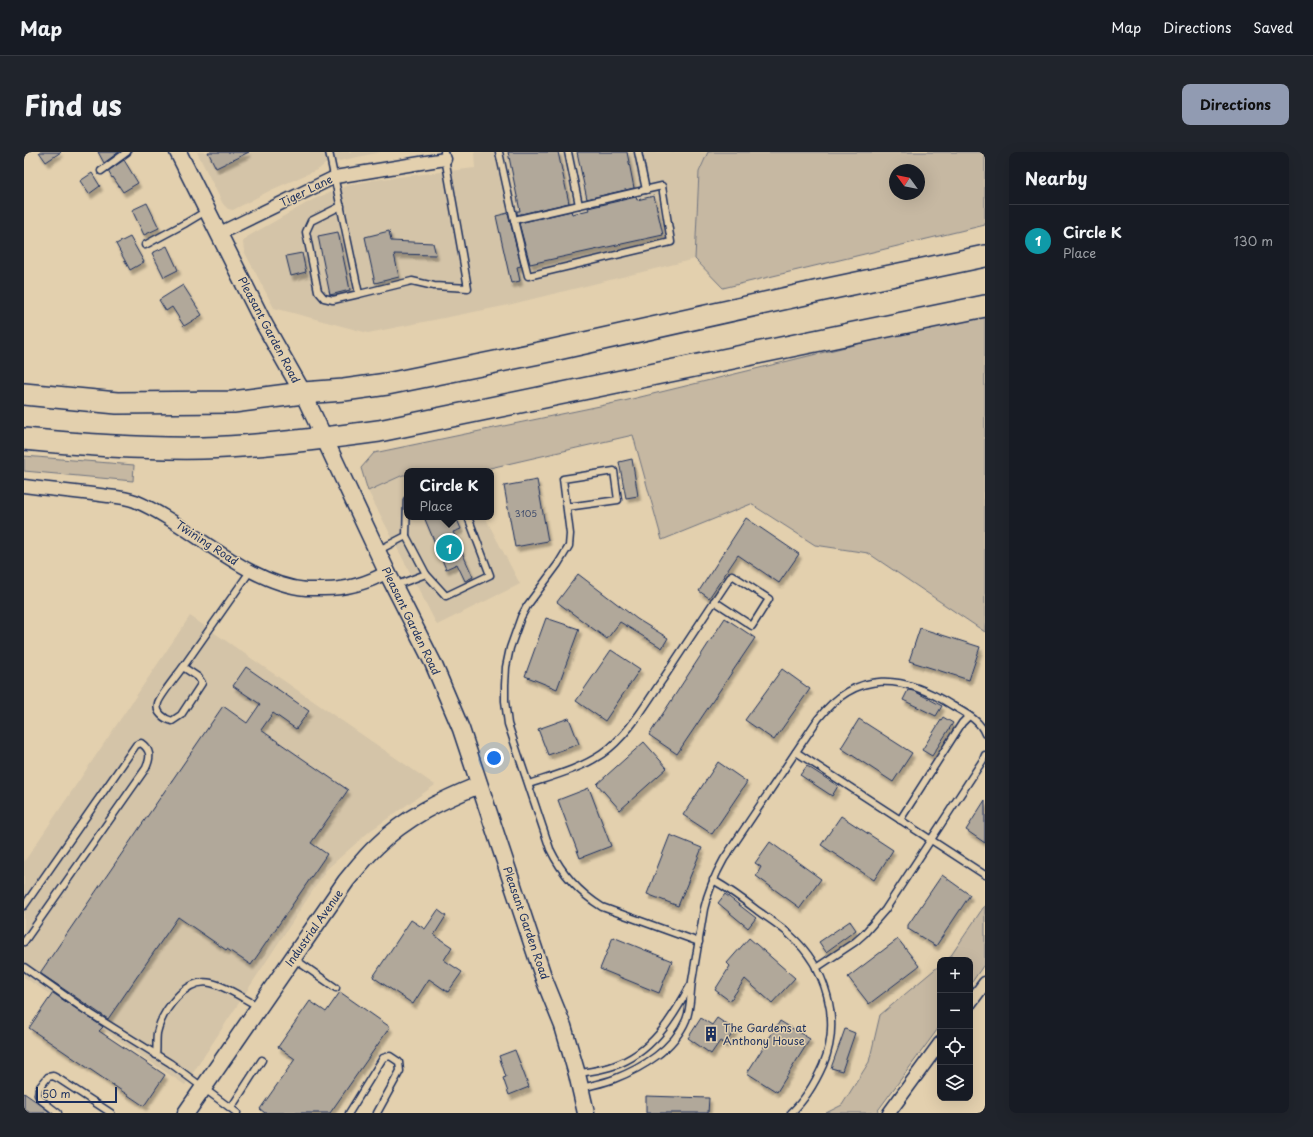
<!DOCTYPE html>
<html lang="en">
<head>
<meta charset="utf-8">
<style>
	body { margin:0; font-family:"Playpen Sans",sans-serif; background:#20242c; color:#f1f3f6 }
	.controls { position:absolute; right:12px; bottom:12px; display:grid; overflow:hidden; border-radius:8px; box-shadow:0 4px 16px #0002 }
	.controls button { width:36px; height:36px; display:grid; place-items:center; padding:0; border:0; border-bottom:1px solid #363941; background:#171b24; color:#f1f3f6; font:20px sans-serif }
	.compass { position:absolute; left:865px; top:12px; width:36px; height:36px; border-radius:50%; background:#171b24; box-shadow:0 4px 16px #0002; rotate:303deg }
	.scale { position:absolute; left:12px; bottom:10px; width:81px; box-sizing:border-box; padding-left:4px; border:2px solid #1b2f5e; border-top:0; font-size:11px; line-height:14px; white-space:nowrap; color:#1b2f5e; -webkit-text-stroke:3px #e3d0ae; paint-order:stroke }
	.you { position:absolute; left:470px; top:606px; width:14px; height:14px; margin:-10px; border:3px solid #fff; border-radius:50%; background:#1a73e8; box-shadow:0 0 0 6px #1a73e833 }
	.badge { display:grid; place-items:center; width:26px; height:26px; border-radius:50%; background:#919bb2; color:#fff; font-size:13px; font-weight:700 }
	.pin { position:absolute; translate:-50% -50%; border:2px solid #fff; box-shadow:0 1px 4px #0006 }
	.popup { position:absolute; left:380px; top:316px; width:90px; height:52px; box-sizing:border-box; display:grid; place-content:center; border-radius:8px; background:#171b24; filter:drop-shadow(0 1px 3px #0005); font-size:13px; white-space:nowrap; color:#9ea1a6 }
	.popup b { font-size:15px; color:#f1f3f6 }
	.popup::after { content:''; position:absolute; left:50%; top:100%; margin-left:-8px; border:8px solid transparent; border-top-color:#171b24 }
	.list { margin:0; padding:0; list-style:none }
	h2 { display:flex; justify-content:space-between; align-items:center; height:52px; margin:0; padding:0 16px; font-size:17px }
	h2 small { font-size:13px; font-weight:400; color:#9ea1a6 }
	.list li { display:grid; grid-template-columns:26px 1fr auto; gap:12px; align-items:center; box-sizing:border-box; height:72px; padding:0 16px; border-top:1px solid #363941 }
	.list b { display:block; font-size:15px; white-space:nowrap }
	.list p { margin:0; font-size:13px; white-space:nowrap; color:#9ea1a6 }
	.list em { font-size:13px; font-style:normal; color:#9ea1a6 }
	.icon { flex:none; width:22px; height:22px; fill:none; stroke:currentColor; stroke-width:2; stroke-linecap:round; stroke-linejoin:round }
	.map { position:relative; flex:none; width:961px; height:961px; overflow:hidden; border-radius:8px }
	header { display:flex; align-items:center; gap:24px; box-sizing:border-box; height:56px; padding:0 20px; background:#171b24; border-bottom:1px solid #363941 }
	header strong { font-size:19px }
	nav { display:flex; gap:22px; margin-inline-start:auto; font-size:14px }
	.intro { display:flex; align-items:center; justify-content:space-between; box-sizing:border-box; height:96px; padding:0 24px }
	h1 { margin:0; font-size:28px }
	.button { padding:10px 18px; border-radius:8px; background:#919bb2; color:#111; font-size:14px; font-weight:700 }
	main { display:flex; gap:24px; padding:0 24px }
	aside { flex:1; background:#171b24; border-radius:8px; box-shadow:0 4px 16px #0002 }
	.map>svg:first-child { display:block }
	.built { fill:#d4c4a8 }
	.green { fill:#c6b8a2; stroke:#707480; fill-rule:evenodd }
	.building { fill:#b1a89a; stroke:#1b2f5e; filter:url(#shadow) }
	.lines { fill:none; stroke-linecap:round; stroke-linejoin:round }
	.lane-casing { stroke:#1b2f5e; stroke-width:9 }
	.street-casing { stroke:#1b2f5e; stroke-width:15 }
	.secondary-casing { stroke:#1b2f5e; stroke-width:19 }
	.highway-casing { stroke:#1b2f5e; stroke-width:24 }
	.lane { stroke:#e3d0ae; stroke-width:6 }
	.street { stroke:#e3d0ae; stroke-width:12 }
	.secondary { stroke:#e3d0ae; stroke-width:16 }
	.highway { stroke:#e3d0ae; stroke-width:21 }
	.labels { text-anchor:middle; stroke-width:3; stroke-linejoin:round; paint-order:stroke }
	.number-label { font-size:9px; fill:#404d6d }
	.street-label { font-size:11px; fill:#1b2f5e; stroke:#e3d0ae }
	.poi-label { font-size:11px; fill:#1b2f5e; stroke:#e3d0ae; text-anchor:start }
</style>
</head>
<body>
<header>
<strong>Map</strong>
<nav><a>Map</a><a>Directions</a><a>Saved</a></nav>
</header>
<div class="intro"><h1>Find us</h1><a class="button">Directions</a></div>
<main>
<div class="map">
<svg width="961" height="961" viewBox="0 0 961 961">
	<defs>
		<filter id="shadow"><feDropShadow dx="2.5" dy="4.5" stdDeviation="1" flood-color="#0004"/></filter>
	</defs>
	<rect width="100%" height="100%" fill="#e3d0ae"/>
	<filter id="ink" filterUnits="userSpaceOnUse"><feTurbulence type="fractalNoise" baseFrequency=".025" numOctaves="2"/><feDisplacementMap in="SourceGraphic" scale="8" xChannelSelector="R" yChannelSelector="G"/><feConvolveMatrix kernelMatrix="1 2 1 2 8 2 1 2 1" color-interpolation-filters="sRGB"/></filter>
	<g filter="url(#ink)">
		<g class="built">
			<path d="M173,0H357L301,12L295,17L247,38L209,58L204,57L199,52Z"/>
			<path d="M450,0H684L675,20L671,107L480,154L344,181L250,156L220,99L219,90L223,85L290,47L322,34L349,28L451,16Z"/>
			<path d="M379,323H383V365H461L496,432L413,473L344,339Z"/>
			<path d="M166,464L411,633L346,679L303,717L161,933L0,825V710Z"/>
		</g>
		<g class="green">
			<path d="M684,0H961V73L699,136L671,107L675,20ZM871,18H895V42H871Z"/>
			<path d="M961,161V480L844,401L791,393L727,352L638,388L609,283L453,319H383V323H379L344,339L337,316L350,301L600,249Z"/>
			<path d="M0,304L110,313L109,329L0,319Z"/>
			<path d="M961,753V811L946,833V808H922L926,805Z"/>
			<path d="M916,813V874L852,961H802L818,953L845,910L856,863Z"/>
		</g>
		<g class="building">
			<path d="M15,0H37L22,10Z"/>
			<path d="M74,0H95L80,11Z"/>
			<path d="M184,0H225L192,16Z"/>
			<path d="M484,0H534L545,51L493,63V59H496Z"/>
			<path d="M553,0H603L610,36L563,47Z"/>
			<path d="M100,8L114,31L99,40L89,25L88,26L84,19Z"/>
			<path d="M68,21L76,34L65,42L56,29Z"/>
			<path d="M630,44L639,83L506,112L495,71L547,59L548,62L565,58L564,56L612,45L613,48Z"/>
			<path d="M123,51L135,76L120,83L108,58Z"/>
			<path d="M484,61L497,114L493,115L496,129L487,131L472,64Z"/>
			<path d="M365,79L367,89L409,91L412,103L370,102L375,125L351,131L341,85Z"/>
			<path d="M314,80L326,138L306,143L294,84Z"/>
			<path d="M106,85L120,110L106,118L92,92Z"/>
			<path d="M143,94L154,118L140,125L128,101Z"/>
			<path d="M278,101L282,120L267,124L262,104Z"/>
			<path d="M159,133L178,163L160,174L148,155L142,159L135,148Z"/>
			<path d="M608,307L614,344L602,346L595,310Z"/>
			<path d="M513,328L524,389L491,395L480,334Z"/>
			<path d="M400,365H432L437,377L429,380L449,425L441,429L433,412L422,417Z"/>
			<path d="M722,366L775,402L755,431L714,403L685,446L675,439Z"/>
			<path d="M554,422L613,467L644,486L638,496L596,470L583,487L533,450Z"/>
			<path d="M522,466L555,477L533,537L501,524Z"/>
			<path d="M701,466L731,486L653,602L625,583Z"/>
			<path d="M896,476L956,495L945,528L885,509Z"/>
			<path d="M587,498L616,517L581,569L552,549Z"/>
			<path d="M222,515L285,559L272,577L249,561L237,578L324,638L287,691L303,702L227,813L203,797L202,798L154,765L84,867L16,821L199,554L223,571L236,552L209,534Z"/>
			<path d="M758,517L786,537L750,588L721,568Z"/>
			<path d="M884,538L890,539L918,554L912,564L879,548Z"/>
			<path d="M919,565L929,571L908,604L898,598Z"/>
			<path d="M545,566L555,592L524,603L514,577Z"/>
			<path d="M835,567L888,601L869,630L817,596Z"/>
			<path d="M620,590L643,616L596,658L573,632Z"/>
			<path d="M694,610L723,630L688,682L659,663Z"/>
			<path d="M783,614L814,634L808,644L776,623Z"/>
			<path d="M565,636L587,694L556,706L534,648Z"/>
			<path d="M961,648V691L942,678Z"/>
			<path d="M817,664L869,698L850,728L797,693Z"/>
			<path d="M646,683L678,696L654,754L623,742Z"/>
			<path d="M746,690L797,727L776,756L732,724L737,715L731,711Z"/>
			<path d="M918,723L946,743L912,794L884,777V773Z"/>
			<path d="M701,742L732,766L724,776L694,751Z"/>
			<path d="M414,758L422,764L410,783L428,795L420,808L438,820L424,840L405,827L389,852L349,825L387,768L401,777Z"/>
			<path d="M826,769L832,778L802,800L795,790Z"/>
			<path d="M589,785L648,809L635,841L576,817Z"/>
			<path d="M725,786L771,826L748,851L721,827L706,849L691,838L706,814L703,811Z"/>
			<path d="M874,787L895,814L845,852L824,825Z"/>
			<path d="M316,840L366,875L306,961H241L236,957L271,907L254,895L286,849L302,860Z"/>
			<path d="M29,841L79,875L75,879L141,923L120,954L5,876Z"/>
			<path d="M677,866L688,873L693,866L711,878L701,892L696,889L687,902L664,886Z"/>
			<path d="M756,869L786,887L753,940L723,921Z"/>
			<path d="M821,877L831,881L818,919L807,916Z"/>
			<path d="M491,898L505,935L485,943L479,926L482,925L475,904Z"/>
			<path d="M0,941L13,950L27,961H6L0,957Z"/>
			<path d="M622,944L685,946L684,961H622Z"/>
		</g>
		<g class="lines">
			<defs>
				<g id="lane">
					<path d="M305,0L335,142L388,129L410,134L444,136L420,0"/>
					<path d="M475,0L490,68"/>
					<path d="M544,0L555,53"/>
					<path d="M614,0L622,38"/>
					<path d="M77,19L103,0"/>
					<path d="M638,34L647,90L504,124L490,68Z"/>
					<path d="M317,54L287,69L282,80L294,139L300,146L309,148L335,142"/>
					<path d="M121,93L162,71L182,59"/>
					<path d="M543,355L594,348L590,319L539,327L546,382L545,394L534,412L503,454L497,465L486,496L482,515L481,533V549L484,572L526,697C538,722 554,740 578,755L675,790"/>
					<path d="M382,384L402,422"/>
					<path d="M353,399L382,384L383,348"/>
					<path d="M370,434L402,422L422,444L466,423L444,365"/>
					<path d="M159,515L174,525L178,531L157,563L148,569C141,567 131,561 134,551C136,544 154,522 159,515L227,418"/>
					<path d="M772,600L961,723"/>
					<path d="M505,632C529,624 556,617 578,602C604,584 621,553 639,527C662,492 685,457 708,423L745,447L728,474L690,449"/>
					<path d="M876,668L938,571L945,564"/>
					<path d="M689,728C705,737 720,748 734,759C745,767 757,774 766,783C802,815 818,868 799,913C791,931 781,948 767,961"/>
					<path d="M0,754L112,593L117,591C127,598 127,605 122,616L0,790"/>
					<path d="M269,806L312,836"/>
					<path d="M0,815L67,862L146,911L213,961"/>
					<path d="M792,816L831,790L840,782L861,758L959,608L961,603"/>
					<path d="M132,903C133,896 132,888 133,881C138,859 162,825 187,831C202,834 220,847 234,854"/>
					<path d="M553,922C565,919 578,918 589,914C628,901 648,867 666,834"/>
					<path d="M558,936C568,933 580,931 590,927C618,916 650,897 662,868C667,856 666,842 668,829C672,805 676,781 680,757C684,739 691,723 700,707L794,567C833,517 879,522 929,554C941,561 956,568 961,582"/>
					<path d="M207,956L238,908"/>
					<path d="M34,961L17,948L14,943L15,936L24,925L29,924L35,927L87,961"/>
					<path d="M325,961L359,906L366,904L375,910L376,919L353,961"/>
				</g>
				<g id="street">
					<path d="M196,81L311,25L421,7"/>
					<path d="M0,334C28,338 56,340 84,344C93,345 103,346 111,349C166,372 222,432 282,437C288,437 294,437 300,437C323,437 344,431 363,420"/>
					<path d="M946,851L961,831"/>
					<path d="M865,961L916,891"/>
				</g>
				<g id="secondary">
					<path d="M154,0L240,172L279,241L363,420L409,511L437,577L520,827L539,874L553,922L562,961"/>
					<path d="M162,961L322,729C332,717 342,704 353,694C382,665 418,648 455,633"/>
				</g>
				<g id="highway">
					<path d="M0,242L93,251L209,250L279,241L320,238L363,232L525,199L795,139L961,104"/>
					<path d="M0,287C60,293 119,297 179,296C238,294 297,287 355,279L961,154"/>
				</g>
			</defs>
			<use href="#lane" class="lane-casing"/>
			<use href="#street" class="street-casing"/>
			<use href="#secondary" class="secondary-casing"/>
			<use href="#highway" class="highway-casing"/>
			<use href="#lane" class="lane"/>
			<use href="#street" class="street"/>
			<use href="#secondary" class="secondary"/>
			<use href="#highway" class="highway"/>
		</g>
	</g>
	<defs>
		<symbol id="building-bare" viewBox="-9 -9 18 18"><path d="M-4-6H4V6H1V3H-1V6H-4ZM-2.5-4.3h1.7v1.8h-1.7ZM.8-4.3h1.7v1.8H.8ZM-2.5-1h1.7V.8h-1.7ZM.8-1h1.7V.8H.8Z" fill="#1b2f5e" stroke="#e3d0ae" stroke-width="2.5" paint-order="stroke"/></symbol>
	</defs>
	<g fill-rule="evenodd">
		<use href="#building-bare" x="676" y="871" width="22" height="22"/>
	</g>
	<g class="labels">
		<g class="number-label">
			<text x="502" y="365">3105</text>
		</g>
		<g class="street-label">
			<text transform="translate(282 39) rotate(-26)" y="4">Tiger Lane</text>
			<text transform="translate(245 178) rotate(62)" y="4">Pleasant Garden Road</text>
			<text transform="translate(183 391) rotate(33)" y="4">Twining Road</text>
			<text transform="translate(387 469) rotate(64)" y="4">Pleasant Garden Road</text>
			<text transform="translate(502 771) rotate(71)" y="4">Pleasant Garden Road</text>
			<text transform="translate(290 776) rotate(-55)" y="4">Industrial Avenue</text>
		</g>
		<g class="poi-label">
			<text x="699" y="880">The Gardens at<tspan x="699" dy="13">Anthony House</tspan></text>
		</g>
	</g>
</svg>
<div class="controls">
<button>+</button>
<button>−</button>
<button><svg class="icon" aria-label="locate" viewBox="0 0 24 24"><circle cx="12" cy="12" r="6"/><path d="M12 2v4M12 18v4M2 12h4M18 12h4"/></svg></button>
<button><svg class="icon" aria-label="layers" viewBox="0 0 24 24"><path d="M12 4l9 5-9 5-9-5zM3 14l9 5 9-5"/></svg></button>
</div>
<svg class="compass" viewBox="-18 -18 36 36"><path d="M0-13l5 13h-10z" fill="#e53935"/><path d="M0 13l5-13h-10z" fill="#9ea1a6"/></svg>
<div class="scale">50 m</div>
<div class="you"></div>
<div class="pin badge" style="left:425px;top:396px;background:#0f9aa8">1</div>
<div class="popup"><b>Circle K</b>Place</div>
</div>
<aside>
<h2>Nearby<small></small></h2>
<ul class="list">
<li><span class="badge" style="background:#0f9aa8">1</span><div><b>Circle K</b><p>Place</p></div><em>130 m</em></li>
</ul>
</aside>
</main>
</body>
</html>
